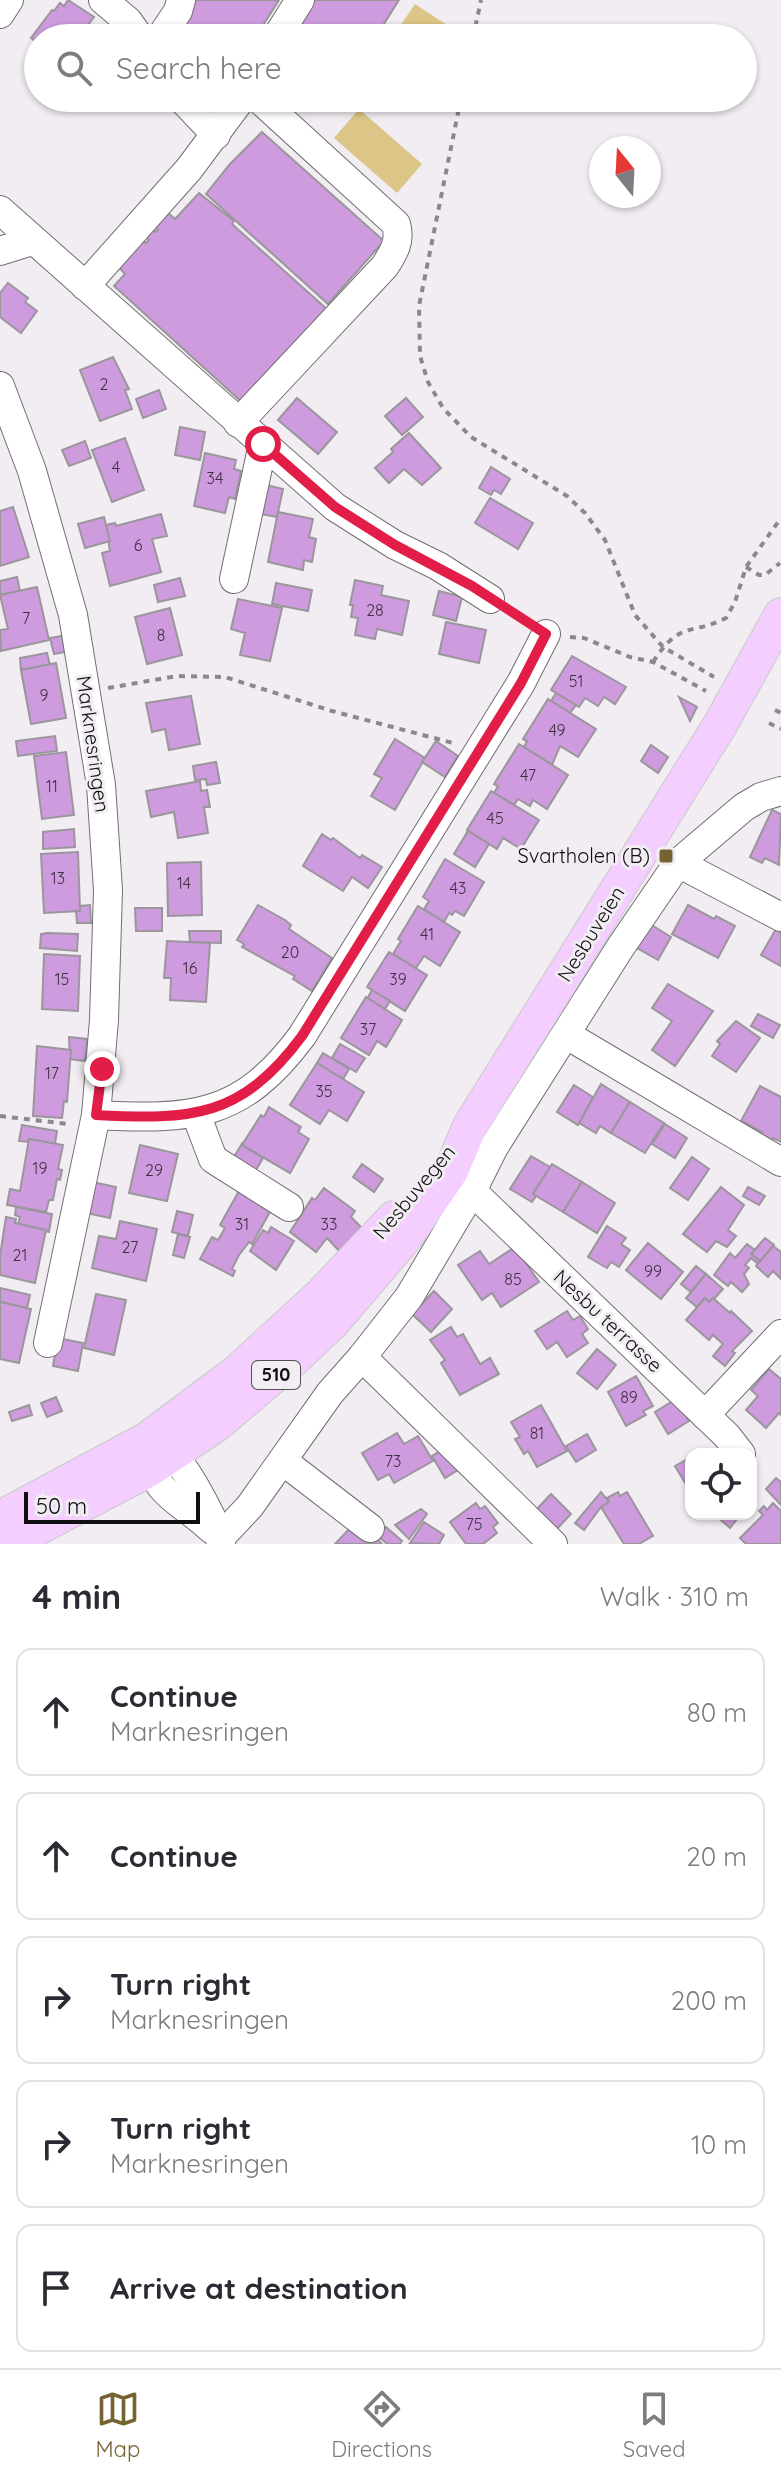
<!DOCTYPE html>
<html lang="en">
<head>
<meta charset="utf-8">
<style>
	body { margin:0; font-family:Quicksand,sans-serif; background:#f2f2f3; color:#2b2b33 }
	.controls { position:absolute; right:24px; bottom:24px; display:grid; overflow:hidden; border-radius:16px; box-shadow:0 2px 6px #0004 }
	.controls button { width:72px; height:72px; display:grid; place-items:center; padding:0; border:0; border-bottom:2px solid #e1e1e2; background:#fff; color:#2b2b33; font:40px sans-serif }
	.compass { position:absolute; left:589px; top:136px; width:72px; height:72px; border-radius:50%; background:#fff; box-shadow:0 2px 6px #0004; rotate:342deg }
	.scale { position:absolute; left:24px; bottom:20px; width:176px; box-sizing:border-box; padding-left:8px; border:4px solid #0f0e10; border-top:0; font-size:22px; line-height:28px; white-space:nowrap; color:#0f0e10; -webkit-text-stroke:6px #f1edf2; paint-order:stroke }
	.stop { position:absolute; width:24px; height:24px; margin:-18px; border:6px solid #e11d48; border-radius:50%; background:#fff }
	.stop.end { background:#e11d48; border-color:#fff; box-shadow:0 2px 8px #0008 }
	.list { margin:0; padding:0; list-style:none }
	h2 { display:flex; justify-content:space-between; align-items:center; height:104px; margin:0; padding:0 32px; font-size:34px }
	h2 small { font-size:26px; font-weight:400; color:#7c7c81 }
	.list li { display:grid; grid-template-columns:52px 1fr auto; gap:24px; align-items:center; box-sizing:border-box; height:128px; margin:0 16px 16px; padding:0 16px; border:2px solid #e1e1e2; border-radius:16px }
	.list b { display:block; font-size:30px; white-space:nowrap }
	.list p { margin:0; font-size:26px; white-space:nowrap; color:#7c7c81 }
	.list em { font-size:26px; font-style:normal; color:#7c7c81 }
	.icon { flex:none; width:44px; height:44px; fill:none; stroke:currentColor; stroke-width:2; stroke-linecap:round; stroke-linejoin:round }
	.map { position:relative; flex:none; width:781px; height:1544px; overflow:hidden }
	.search { position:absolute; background:#fff; box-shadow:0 2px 6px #0004; left:24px; right:24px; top:24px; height:88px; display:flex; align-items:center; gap:20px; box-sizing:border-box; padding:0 28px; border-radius:44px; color:#7c7c81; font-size:30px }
	.sheet { height:824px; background:#fff }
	nav { display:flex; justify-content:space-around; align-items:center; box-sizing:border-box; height:112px; border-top:2px solid #e1e1e2; background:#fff; font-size:22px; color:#7c7c81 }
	nav a { display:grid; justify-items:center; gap:4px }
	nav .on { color:#756432 }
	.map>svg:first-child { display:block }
	.green { fill:#dcc687 }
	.building { fill:#ce9bde; stroke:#9a969b; stroke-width:2 }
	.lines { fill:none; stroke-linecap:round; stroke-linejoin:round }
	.minor-casing { stroke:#726e73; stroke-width:30 }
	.major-casing { stroke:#cacaca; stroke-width:36 }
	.path { stroke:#8b888c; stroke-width:4; stroke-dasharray:6 6; stroke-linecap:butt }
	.minor { stroke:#fff; stroke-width:28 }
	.major { stroke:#f3ceff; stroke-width:34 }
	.route { stroke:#e11d48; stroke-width:10 }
	.poi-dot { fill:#756432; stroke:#f1edf2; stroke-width:3 }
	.labels { text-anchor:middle; stroke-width:6; stroke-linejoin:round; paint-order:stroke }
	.number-label { font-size:16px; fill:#3f3144 }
	.shield { fill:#f1edf2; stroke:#535154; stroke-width:2 }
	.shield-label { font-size:18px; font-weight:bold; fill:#0f0e10 }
	.street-label { font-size:20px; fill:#0f0e10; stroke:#f1edf2 }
	.poi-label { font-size:20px; fill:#0f0e10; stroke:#f1edf2; text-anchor:end }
</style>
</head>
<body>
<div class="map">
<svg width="781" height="1544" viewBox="0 0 781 1544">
	<rect width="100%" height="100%" fill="#f1edf2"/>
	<g class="green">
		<path d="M415,4L447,25L438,38H392Z"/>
		<path d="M359,109L422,164L397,193L334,138Z"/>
	</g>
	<g class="building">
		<path d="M68,0L94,17L88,25L104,38H38V43L31,38L52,10L54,11L60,3L64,6Z"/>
		<path d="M196,0H279L255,38H172Z"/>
		<path d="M314,0H399L375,38H290Z"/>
		<path d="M262,132L384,241L328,304L206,194L230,164Z"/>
		<path d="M199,193L234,221L232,224L329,311L244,404L114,286L125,274L118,266L142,239L146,243L149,240L145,236L151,228L156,232L158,230L154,226L167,212L175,219Z"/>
		<path d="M8,283L28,298L25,302L37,311L21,333L0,317V293Z"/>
		<path d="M113,357L129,389L125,390L132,409L100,421L80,370Z"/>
		<path d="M159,390L166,409L143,418L136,399Z"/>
		<path d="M297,398L337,432L318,454L278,420Z"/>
		<path d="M406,398L423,417L402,435L385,416Z"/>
		<path d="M180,427L205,432L200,460L175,455Z"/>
		<path d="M409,433L441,468L422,485L404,469L389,483L375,468L393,452L391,449Z"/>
		<path d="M125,438L144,490L112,502L92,450Z"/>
		<path d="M85,441L91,458L69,466L62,450Z"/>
		<path d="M205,453L236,460L234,469L241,471L235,499L229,497L225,513L194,506Z"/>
		<path d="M491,467L510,479L501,494L494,490L491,495L479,488Z"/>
		<path d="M262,484L283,489L277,517L256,513Z"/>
		<path d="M490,498L533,523L518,549L475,523Z"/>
		<path d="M13,507L29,557L0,566V511Z"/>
		<path d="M278,512L313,519L309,537L316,539L312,562L304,560L303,570L268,562Z"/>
		<path d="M161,514L167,536L152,539L161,572L110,586L102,553L110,551L106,525L115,523L116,526Z"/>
		<path d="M104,517L110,541L85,548L78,524Z"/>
		<path d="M17,577L20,591L0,595V600V581Z"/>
		<path d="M180,578L185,596L158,602L154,585Z"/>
		<path d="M355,580L383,586L381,595L409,601L402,635L377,629L375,639L355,635L358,618L351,617L353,605H350Z"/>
		<path d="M276,583L312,590L308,611L272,604Z"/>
		<path d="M37,587L49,640L1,651L0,630L8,629L0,595Z"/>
		<path d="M439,591L462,597L456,621L433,615Z"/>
		<path d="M238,599L282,608L270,661L240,655L245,633L231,629Z"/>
		<path d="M170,608L182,655L147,664L135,617Z"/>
		<path d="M446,622L486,630L479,663L439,654Z"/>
		<path d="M62,636L65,652L54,654L50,638Z"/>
		<path d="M47,653L50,665L21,670L20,658Z"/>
		<path d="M572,656L626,687L615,704L604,697L598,706L585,698L579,707L551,690Z"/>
		<path d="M56,663L66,718L31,724L21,670Z"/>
		<path d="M556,693L576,705L570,713L551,701Z"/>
		<path d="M191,696L200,744L169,750L165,729L152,732L146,703Z"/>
		<path d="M679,697L697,707L690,721Z"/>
		<path d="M548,699L596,729L578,757L560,746L552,765L524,747L527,741L523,739Z"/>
		<path d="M55,736L57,751L18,756L16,741Z"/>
		<path d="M395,739L425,758L395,810L371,796L382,778L374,774Z"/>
		<path d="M436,741L458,756L445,777L422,762Z"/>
		<path d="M519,744L568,775L547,809L533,800L530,806L518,799L514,805L494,793L498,786L494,784Z"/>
		<path d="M651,745L668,757L658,773L641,761Z"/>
		<path d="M66,752L74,815L42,819L34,756Z"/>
		<path d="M216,762L220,783L207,785L206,779L195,780L193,766Z"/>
		<path d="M200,781L201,791L207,790L210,807H204L208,833L178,838L174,812L151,817L146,791Z"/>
		<path d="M491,791L539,820L521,849L503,838L497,849L467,830Z"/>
		<path d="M772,810L781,814L779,865L765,858L762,863L750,857Z"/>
		<path d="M74,829L75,847L43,849V832Z"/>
		<path d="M468,831L489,844L475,867L454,854Z"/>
		<path d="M322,834L331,840L333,838L360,858L362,855L382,867L368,888L352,877L343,891L303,866Z"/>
		<path d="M78,852L80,911L44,913L41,854Z"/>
		<path d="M445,859L484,882L464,916L455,911L452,915L449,913L444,922L424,909L429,901L423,897Z"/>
		<path d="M201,862L202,915L168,916L167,863Z"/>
		<path d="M90,905L91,923H77L76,911H80V906Z"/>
		<path d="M258,905L285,920L291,925L289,929L332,958L312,991L293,979L295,976L242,947L244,944L237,940Z"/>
		<path d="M688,905L714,919L716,916L735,926L718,958L672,934Z"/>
		<path d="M418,906L460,932L440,966L424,956L416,968L393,954L401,941L398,939Z"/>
		<path d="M135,908H162V931H136Z"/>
		<path d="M650,924L671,937L658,960L637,948Z"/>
		<path d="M776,929L781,933V966L761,955Z"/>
		<path d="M189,931H221V943L190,942Z"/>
		<path d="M47,933L78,934L77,951L40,948L41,934Z"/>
		<path d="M167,941L210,943L206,1002L170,1000L171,978H164Z"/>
		<path d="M389,952L427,975L405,1011L367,987Z"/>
		<path d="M44,954L80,956L78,1011L42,1009Z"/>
		<path d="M668,984L713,1011L675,1066L652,1050L672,1021L652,1008Z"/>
		<path d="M372,990L390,1001L385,1009L367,999Z"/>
		<path d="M366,997L402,1020L386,1047L377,1041L369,1055L341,1038Z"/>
		<path d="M758,1014L780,1025L773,1038L751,1026Z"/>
		<path d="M736,1021L760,1038L736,1072L712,1056L720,1044L717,1041Z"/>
		<path d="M69,1037L87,1039L85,1061L70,1059Z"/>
		<path d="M340,1044L365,1058L356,1072L332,1058Z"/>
		<path d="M37,1046L71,1050L67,1102L64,1101L62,1118L33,1116Z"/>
		<path d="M323,1053L349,1069L343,1079L317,1063Z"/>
		<path d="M317,1063L364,1092L347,1121L329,1110L320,1124L290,1105Z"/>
		<path d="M601,1084L630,1102L611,1133L600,1126L596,1133L579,1123Z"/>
		<path d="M574,1085L593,1097L578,1125L557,1112Z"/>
		<path d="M760,1086L781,1097V1142L773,1138L771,1142L760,1135L762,1132L741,1121Z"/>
		<path d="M630,1102L664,1123L645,1153L611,1133Z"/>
		<path d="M269,1107L301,1127L298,1132L309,1139L290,1173L242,1145L261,1115L264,1117Z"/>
		<path d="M665,1124L687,1138L675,1158L652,1144Z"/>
		<path d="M22,1125L57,1131L55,1144L29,1139L28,1142L19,1141Z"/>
		<path d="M29,1139L63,1145L58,1169L62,1170L60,1180L57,1179L53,1200H49L46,1212L7,1205L10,1189L20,1191Z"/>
		<path d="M243,1142L242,1145L263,1158L256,1170L234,1157Z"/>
		<path d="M140,1145L178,1154L167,1201L129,1193Z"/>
		<path d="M531,1156L550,1167L533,1194L536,1196L532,1202L510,1189Z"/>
		<path d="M692,1157L709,1169L688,1200L670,1188Z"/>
		<path d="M362,1164L383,1179L374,1192L353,1177Z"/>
		<path d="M552,1164L582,1182L563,1212L533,1194Z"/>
		<path d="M92,1182L116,1187L110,1218L86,1213Z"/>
		<path d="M582,1182L615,1203L597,1233L563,1212Z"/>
		<path d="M721,1187L744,1205L728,1230L736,1236L727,1247L716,1241L707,1252L683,1234Z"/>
		<path d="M748,1187L765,1196L759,1205L743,1196Z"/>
		<path d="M324,1188L355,1211L351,1217L361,1227L341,1253L327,1238L316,1252L290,1232L312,1198L315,1200Z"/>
		<path d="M239,1191L271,1210L252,1244L249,1242L239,1255L232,1269L235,1271L233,1276L200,1259L212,1237L218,1240L225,1228L220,1225Z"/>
		<path d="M16,1207L52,1214L49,1232L18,1224L20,1217L15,1215Z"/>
		<path d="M177,1211L193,1215L188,1236L172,1232Z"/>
		<path d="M6,1217L16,1219L15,1223L46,1230L35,1283L0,1275V1256Z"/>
		<path d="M120,1221L157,1229L146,1281L92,1268L99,1236L116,1239Z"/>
		<path d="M607,1226L626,1238L621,1244L630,1250L619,1267L611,1262L607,1268L588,1257Z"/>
		<path d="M271,1227L294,1241L276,1270L250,1251L263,1230L268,1233Z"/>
		<path d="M178,1234L190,1237L184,1258L173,1255Z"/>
		<path d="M765,1238L774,1245L760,1261L751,1254Z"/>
		<path d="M648,1243L683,1272L661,1299L626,1270Z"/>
		<path d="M747,1244L755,1250L751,1254L760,1261L758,1264L751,1258L745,1265L749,1268L744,1274L749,1284L742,1292L731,1282L728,1286L714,1275L730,1253L735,1258Z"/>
		<path d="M773,1246L781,1252V1279L773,1271L768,1277L756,1266Z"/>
		<path d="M515,1247L539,1282L501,1307L492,1293L482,1300L458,1265L480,1251L489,1264Z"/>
		<path d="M696,1266L706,1274L691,1292L681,1284Z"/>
		<path d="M706,1274L723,1289L714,1299L713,1298L709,1302L705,1298L697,1307L686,1298Z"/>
		<path d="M0,1288L30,1295L27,1308L0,1302Z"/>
		<path d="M434,1291L452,1309L431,1332L412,1314Z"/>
		<path d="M96,1294L126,1300L114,1355L84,1348Z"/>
		<path d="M705,1298L709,1302L713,1298L730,1313L731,1311L752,1331L732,1351L735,1353L725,1366L713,1356L723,1344L713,1335L709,1340L686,1320Z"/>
		<path d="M0,1302L31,1309L19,1363L0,1359Z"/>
		<path d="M567,1311L573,1320L580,1316L588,1329L582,1334L588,1343L567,1357L557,1342L547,1349L535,1331Z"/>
		<path d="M451,1327L457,1337L463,1334L480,1364L490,1358L499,1374L460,1395L441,1363L445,1360L430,1340Z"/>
		<path d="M58,1338L83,1343L78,1371L53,1366Z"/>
		<path d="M597,1349L616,1365L597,1389L577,1373Z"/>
		<path d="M769,1369L781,1379V1415L779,1413L766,1428L746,1410L758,1396L751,1390Z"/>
		<path d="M636,1376L653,1406L643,1411L646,1415L626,1426L608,1392Z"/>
		<path d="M56,1397L62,1411L47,1417L41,1403Z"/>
		<path d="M676,1399L689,1421L668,1434L655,1412Z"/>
		<path d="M29,1405L32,1415L12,1421L9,1412Z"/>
		<path d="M541,1405L567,1451L537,1467L528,1451L524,1454L515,1439L520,1437L511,1422Z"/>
		<path d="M397,1433L404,1444L418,1436L433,1461L394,1483L389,1474L378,1480L362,1453Z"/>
		<path d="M587,1434L596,1450L576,1462L566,1446Z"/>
		<path d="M445,1448L458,1470L445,1478L432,1456Z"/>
		<path d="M691,1457V1484L687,1486L675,1466Z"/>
		<path d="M776,1478L781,1482V1505L766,1489Z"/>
		<path d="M601,1492L609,1502L601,1507L584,1530L575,1523Z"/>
		<path d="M618,1492L620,1496L627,1492L653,1536L639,1544H624L601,1507L609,1502L607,1498Z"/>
		<path d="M551,1494L571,1514L554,1532L534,1512Z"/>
		<path d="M476,1503L480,1509L485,1506L498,1523L493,1527L497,1533L483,1544H466L450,1522Z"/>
		<path d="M773,1503L781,1511V1544H746L740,1538L763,1515L759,1511L764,1506L767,1510Z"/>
		<path d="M421,1509L427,1514L409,1539L395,1525Z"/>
		<path d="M714,1514H741L730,1528Z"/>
		<path d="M424,1522L444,1535L439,1544L410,1543Z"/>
		<path d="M353,1525L368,1530L382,1544H335Z"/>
		<path d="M386,1527L402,1541L400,1544H387L378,1536Z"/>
	</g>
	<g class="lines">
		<defs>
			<g id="minor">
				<path d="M103,0L128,21L140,38"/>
				<path d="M0,14L9,0"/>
				<path d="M160,38L178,11L181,0"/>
				<path d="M276,38L300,0"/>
				<path d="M181,98L216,135"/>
				<path d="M0,210L335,507L395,545L438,566L490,599"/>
				<path d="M0,251L32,241"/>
				<path d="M85,286L189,169L242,98"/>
				<path d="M0,386L32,471L73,615L101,785L108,890L104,1020L96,1115L48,1343"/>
				<path d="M238,423L385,266C394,252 401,241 396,224L258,98"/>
				<path d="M234,579L263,444"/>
				<path d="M678,863L781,917"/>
				<path d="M567,1035L781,1162"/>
				<path d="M196,1114L213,1159L289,1207"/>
				<path d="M96,1115C192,1120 241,1118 302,1036L521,683L546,634"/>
				<path d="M472,1191L727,1436L741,1454"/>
				<path d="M362,1357L553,1544"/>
				<path d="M705,1415L781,1334"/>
				<path d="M154,1444C160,1447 167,1450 171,1454C186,1466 218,1525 221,1544"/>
				<path d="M147,1450C153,1496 182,1501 211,1529"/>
				<path d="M283,1461L370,1528"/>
				<path d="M220,1538L250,1506L330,1393L362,1357L409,1297L472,1191L494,1147L620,948L678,863L744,807L761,797L781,791"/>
			</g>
			<g id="major">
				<path d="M0,1518L146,1440L237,1372L321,1295L394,1218"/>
				<path d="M7,1544L150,1469L217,1424L296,1357L332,1323L404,1239L451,1171L470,1126L720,725L781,615"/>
			</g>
		</defs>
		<use href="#minor" class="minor-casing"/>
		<use href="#major" class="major-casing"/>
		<g class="path">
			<path d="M473,38L481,0"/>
			<path d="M461,98L419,306L420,356L428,382L443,408L471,437L567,496L585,513L605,540L635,615L663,647L714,677"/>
			<path d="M746,567L759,575H765L780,563"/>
			<path d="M509,611L525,621"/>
			<path d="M570,637L584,638L630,657L653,662L706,691"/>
			<path d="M653,662C680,620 690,636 726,618L735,602L746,567L781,518"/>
			<path d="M108,688L177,676L225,677L332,711L453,743"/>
			<path d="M775,710L781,713"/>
			<path d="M769,723L781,729"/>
			<path d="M0,1116L68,1124"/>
		</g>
		<use href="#minor" class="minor"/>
		<use href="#major" class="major"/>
	</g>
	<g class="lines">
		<path class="route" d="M102,1069L96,1115C192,1120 241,1118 302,1036L521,683L546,634L472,586L395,545L335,507L263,444"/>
	</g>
	<rect class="poi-dot" x="658" y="848" width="16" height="16" rx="4"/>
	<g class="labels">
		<g class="number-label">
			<text x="104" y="390">2</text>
			<text x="116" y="473">4</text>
			<text x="215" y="484">34</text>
			<text x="138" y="551">6</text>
			<text x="375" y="616">28</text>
			<text x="26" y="624">7</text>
			<text x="161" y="641">8</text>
			<text x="576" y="687">51</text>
			<text x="44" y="701">9</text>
			<text x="557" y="736">49</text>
			<text x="528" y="781">47</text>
			<text x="52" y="792">11</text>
			<text x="495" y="824">45</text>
			<text x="58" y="884">13</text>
			<text x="184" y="889">14</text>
			<text x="458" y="894">43</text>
			<text x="427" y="940">41</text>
			<text x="290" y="958">20</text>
			<text x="190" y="974">16</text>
			<text x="62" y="985">15</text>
			<text x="398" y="985">39</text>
			<text x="368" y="1035">37</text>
			<text x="52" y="1079">17</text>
			<text x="324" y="1097">35</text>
			<text x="40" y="1174">19</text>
			<text x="154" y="1176">29</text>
			<text x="242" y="1230">31</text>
			<text x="329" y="1230">33</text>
			<text x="130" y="1253">27</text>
			<text x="20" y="1261">21</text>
			<text x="653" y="1277">99</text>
			<text x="513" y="1285">85</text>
			<text x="629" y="1403">89</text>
			<text x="537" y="1439">81</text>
			<text x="393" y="1467">73</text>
			<text x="474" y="1530">75</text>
		</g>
		<rect class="shield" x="252" y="1361" width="48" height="28" rx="6"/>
		<g class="shield-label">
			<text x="276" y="1381">510</text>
		</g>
		<g class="street-label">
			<text transform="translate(93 744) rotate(82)" y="7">Marknesringen</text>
			<text transform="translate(591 934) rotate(-58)" y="7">Nesbuveien</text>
			<text transform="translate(414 1192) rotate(-50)" y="7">Nesbuvegen</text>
			<text transform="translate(608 1321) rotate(43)" y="7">Nesbu terrasse</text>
		</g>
		<g class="poi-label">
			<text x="650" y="863">Svartholen (B)</text>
		</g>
	</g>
</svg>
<div class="controls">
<button><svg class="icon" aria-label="locate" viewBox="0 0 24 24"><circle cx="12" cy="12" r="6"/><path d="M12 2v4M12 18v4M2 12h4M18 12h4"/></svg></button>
</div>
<svg class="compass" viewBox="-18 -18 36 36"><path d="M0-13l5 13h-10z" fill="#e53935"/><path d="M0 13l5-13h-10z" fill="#7c7c81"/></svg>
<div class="scale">50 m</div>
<div class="stop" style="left:263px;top:444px"></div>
<div class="stop end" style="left:102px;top:1069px"></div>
<div class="search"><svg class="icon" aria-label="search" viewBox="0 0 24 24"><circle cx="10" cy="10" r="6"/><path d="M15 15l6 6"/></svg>Search here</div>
</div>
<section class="sheet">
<h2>4 min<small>Walk · 310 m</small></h2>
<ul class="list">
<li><svg class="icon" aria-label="ahead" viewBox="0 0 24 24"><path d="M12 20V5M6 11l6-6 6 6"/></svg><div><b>Continue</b><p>Marknesringen</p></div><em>80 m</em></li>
<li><svg class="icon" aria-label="ahead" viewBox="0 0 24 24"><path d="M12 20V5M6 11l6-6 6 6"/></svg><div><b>Continue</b></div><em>20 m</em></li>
<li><svg class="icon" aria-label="right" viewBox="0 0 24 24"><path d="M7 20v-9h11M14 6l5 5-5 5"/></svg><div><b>Turn right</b><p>Marknesringen</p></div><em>200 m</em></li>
<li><svg class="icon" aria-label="right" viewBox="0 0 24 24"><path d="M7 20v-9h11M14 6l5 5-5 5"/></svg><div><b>Turn right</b><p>Marknesringen</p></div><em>10 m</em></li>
<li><svg class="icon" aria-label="arrive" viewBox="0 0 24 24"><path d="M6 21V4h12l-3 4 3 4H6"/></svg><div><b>Arrive at destination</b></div></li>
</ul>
</section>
<nav>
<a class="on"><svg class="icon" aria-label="map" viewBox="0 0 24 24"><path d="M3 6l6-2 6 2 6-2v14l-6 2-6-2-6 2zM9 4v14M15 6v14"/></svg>Map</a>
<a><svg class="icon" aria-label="directions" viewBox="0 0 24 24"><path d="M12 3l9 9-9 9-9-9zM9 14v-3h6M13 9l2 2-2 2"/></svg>Directions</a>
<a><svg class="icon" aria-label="saved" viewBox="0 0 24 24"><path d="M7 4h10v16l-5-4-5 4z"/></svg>Saved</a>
</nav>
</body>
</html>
